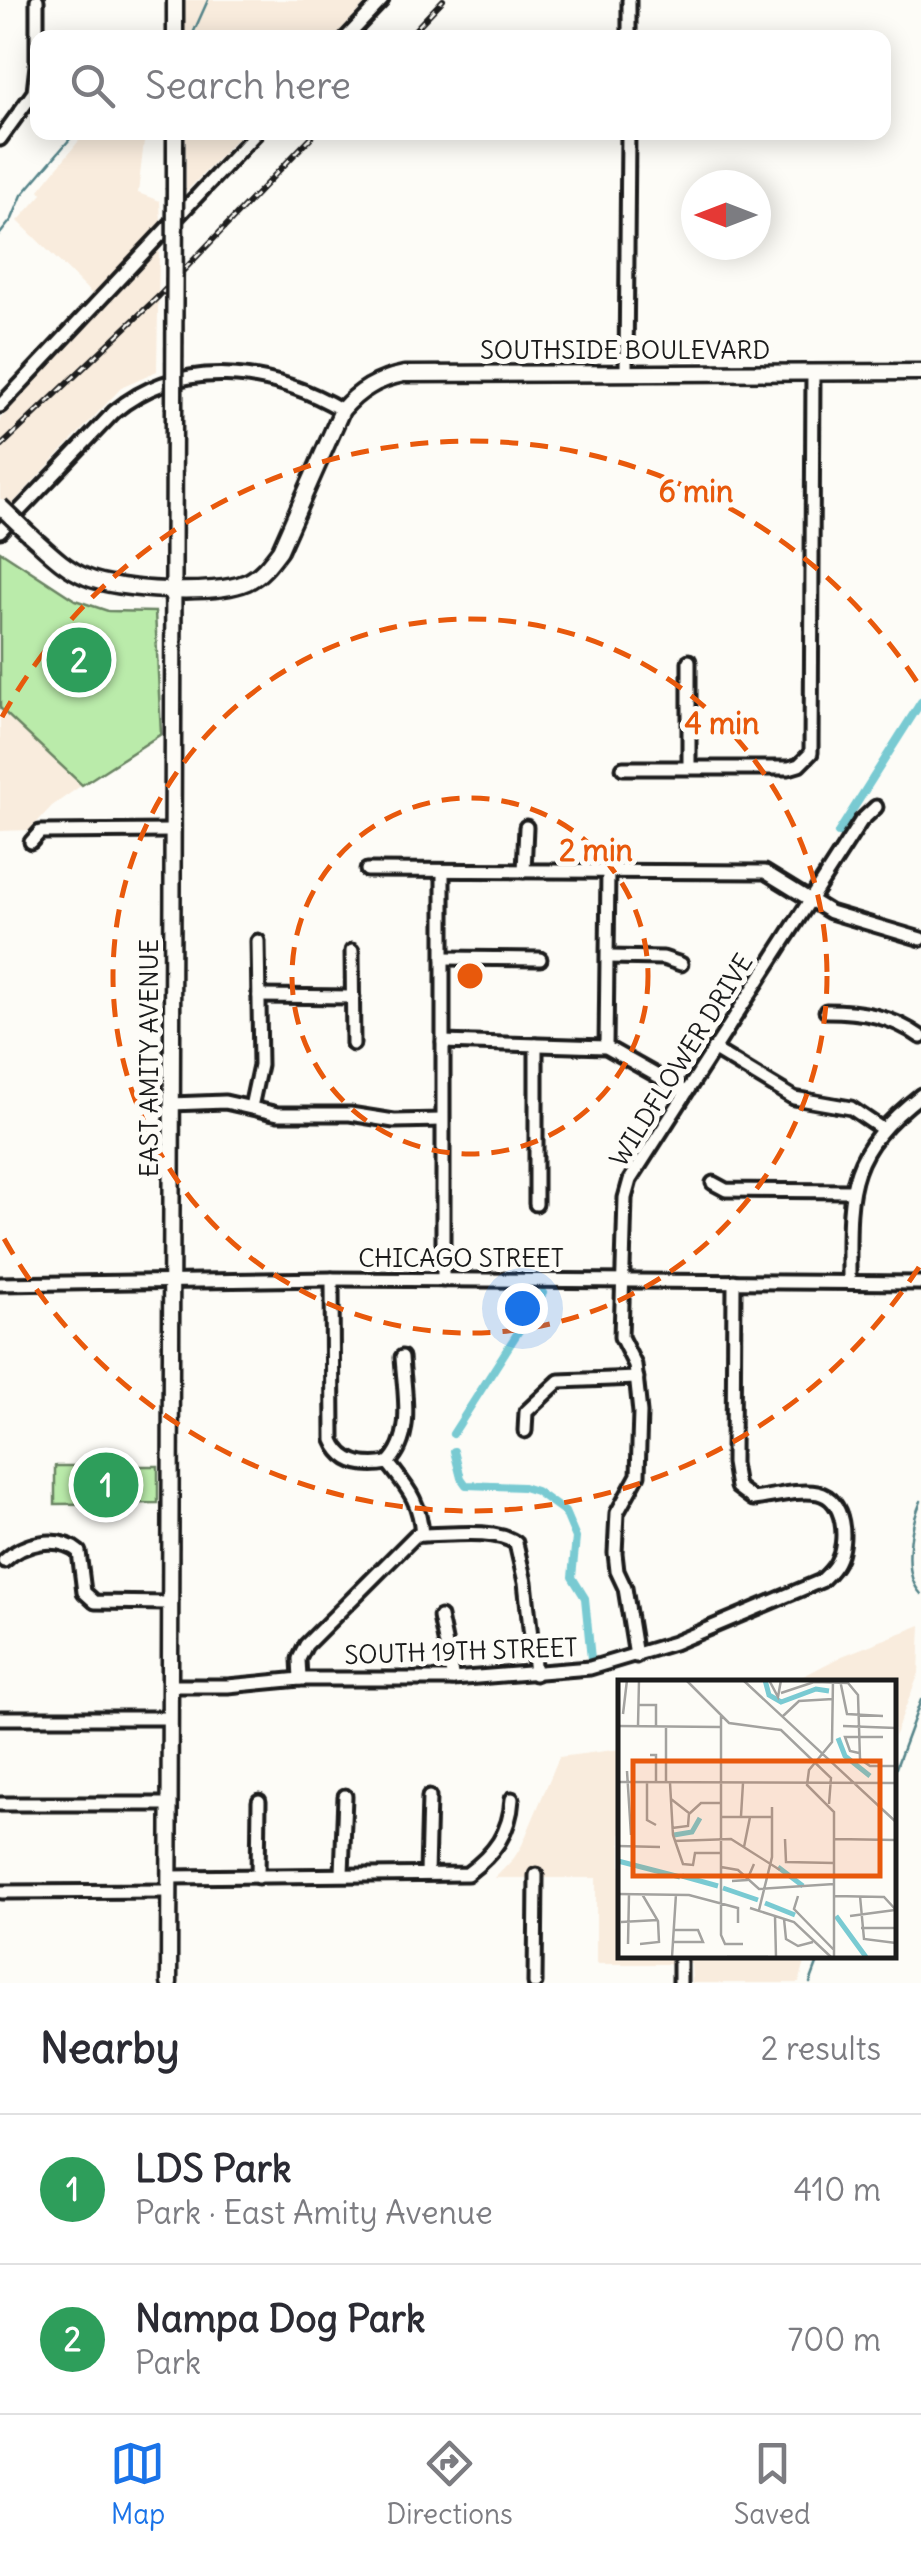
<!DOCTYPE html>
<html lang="en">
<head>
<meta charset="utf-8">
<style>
	body { margin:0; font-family:Delius,sans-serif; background:#f7f7f7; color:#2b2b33 }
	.compass { position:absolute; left:681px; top:170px; width:90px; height:90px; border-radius:50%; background:#fff; box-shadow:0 5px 25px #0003; rotate:270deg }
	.you { position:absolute; left:522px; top:1308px; width:35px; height:35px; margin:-25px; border:8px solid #fff; border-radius:50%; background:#1a73e8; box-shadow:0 0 0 15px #1a73e833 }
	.badge { display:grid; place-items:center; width:65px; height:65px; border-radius:50%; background:#1a73e8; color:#fff; font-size:32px; font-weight:700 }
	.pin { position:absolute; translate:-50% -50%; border:5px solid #fff; box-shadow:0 2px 10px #0006 }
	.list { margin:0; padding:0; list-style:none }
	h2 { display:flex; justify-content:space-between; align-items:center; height:130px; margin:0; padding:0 40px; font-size:42px }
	h2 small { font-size:32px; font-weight:400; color:#7c7c81 }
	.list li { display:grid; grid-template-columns:65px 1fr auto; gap:30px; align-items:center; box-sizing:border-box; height:150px; padding:0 40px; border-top:2px solid #e1e1e2 }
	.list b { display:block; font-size:38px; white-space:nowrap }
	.list p { margin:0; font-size:32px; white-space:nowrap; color:#7c7c81 }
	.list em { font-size:32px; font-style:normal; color:#7c7c81 }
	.icon { flex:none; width:55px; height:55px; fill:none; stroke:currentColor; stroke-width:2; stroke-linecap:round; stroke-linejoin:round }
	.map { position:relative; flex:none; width:921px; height:1983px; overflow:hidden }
	.search { position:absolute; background:#fff; box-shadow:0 5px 25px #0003; left:30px; right:30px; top:30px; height:110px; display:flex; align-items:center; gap:25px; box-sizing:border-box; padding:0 35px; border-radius:20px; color:#7c7c81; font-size:38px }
	.sheet { height:430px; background:#fff }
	nav { display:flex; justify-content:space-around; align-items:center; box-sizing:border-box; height:140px; border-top:2px solid #e1e1e2; background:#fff; font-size:28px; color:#7c7c81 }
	nav a { display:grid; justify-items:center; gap:5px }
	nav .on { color:#1a73e8 }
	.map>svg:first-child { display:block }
	.built { fill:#f9ecdd }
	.green { fill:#baebaa; stroke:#6b8463; stroke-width:2.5 }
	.water { fill:#79cad2; stroke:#548489; stroke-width:2.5 }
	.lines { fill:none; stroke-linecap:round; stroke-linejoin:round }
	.stream { stroke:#548489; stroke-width:2.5 }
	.canal { stroke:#79cad2; stroke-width:8 }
	.minor-casing { stroke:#1c1c1c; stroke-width:19 }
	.major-casing { stroke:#1c1c1c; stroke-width:21 }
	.minor { stroke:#fdfcf7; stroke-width:11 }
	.major { stroke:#fdfcf7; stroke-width:14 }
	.rail-casing { stroke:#1c1c1c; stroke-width:6 }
	.rail { stroke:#fdfcf7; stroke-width:2.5; stroke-dasharray:8; stroke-linecap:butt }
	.major-bridge-casing { stroke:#1c1c1c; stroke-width:21; stroke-linecap:butt }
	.major-bridge { stroke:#fdfcf7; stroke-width:14 }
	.ring { fill:none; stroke:#e8590c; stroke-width:5; stroke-dasharray:18 12 }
	.labels { text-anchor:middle; stroke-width:10; stroke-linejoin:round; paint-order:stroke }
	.street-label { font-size:25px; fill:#1c1c1c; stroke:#fdfcf7 }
	.inset-river { fill:none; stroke:#79cad2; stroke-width:5 }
	.inset-road { fill:none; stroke:#a3a29f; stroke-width:2.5 }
	.view { fill:#e8590c; fill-opacity:0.15; stroke:#e8590c; stroke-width:5 }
	.inset-edge { fill:none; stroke:#1c1c1c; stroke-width:5 }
	.centre { fill:#e8590c; stroke:#fdfcf7; stroke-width:5 }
	.ring-label { font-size:30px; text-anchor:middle; font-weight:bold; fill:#e8590c; stroke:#fdfcf7; stroke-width:10; stroke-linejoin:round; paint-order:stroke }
</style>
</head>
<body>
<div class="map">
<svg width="921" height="1983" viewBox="0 0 921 1983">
	<rect width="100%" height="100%" fill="#fdfcf7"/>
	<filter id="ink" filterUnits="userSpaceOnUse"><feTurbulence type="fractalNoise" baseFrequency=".01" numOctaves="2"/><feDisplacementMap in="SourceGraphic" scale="20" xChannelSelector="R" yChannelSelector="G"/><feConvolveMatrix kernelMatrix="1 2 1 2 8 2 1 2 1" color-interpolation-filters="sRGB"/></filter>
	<g filter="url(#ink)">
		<g class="built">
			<path d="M183,0H369L333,38L184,37Z"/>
			<path d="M86,132L145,133L138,193L160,201L161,223L93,295L18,221L42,194L39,190Z"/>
			<path d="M186,133H242L186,192Z"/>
			<path d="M159,250L157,371L123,386L0,517V419Z"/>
			<path d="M0,708L82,785L52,806L30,830L0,831Z"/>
			<path d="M921,1625L919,1673L894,1737V1683H790L842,1656Z"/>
			<path d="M621,1749V1956H807L799,1983H692L691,1964H596V1878H495L514,1858L522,1845L559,1757Z"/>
		</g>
		<g class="green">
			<path d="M0,551L75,600L108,611L155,612L161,734L82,785L0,708Z"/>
			<path d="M55,1466H158V1503L55,1504Z"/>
		</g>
		<path class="water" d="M93,655L103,663L102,669L65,686L51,682L54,663Z"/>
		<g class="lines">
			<g class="stream">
				<path d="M191,38L208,0"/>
				<path d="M0,234L12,219L22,195L76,132"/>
				<path d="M921,1501C911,1525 901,1573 921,1594"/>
				<path d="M894,1773L921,1700"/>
				<path d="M810,1983L820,1956"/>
			</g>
			<g class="canal">
				<path d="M838,833L921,702"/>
				<path d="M453,1434L543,1293"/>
				<path d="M454,1451L461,1478L466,1485L523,1487L536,1491L565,1512L576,1538L572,1577L585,1598L591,1659"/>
			</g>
			<defs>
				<g id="minor">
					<path d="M346,38L382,0"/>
					<path d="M629,38V0"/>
					<path d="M0,139L34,92L37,65V0"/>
					<path d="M626,372L628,132"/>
					<path d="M0,406L257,132"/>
					<path d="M0,531L114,412C180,357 271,368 342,410"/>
					<path d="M689,767V661"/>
					<path d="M623,768H789L799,765L811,753L813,372"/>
					<path d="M31,842L40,832L171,831"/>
					<path d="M367,870L765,872L830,912L921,939"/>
					<path d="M443,871V1280"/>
					<path d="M524,871L526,827"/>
					<path d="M352,951L353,1044"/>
					<path d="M609,957L663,958L681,964"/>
					<path d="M443,958L540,959"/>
					<path d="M259,996L353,997"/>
					<path d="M826,1011C861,1011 892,1016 921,1037"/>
					<path d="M443,1042L606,1047L686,1092"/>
					<path d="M536,1045V1204"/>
					<path d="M606,1047L608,870"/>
					<path d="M713,1049L794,1098L851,1108L882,1129"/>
					<path d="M171,1104L225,1102L278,1114H350L394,1121L442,1120"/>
					<path d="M251,1107L260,1065L258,941"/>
					<path d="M713,1183L726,1190L852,1191"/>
					<path d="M332,1279L333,1440C343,1464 365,1467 388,1463"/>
					<path d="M849,1281C849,1190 844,1155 921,1095"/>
					<path d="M0,1284L332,1279L921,1283"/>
					<path d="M525,1431L526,1412L559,1381L637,1378"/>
					<path d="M388,1463C415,1436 404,1392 402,1357"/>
					<path d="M388,1463C408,1489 420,1501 422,1535"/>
					<path d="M4,1561C23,1543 57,1534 79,1552L84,1592L95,1602L169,1603"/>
					<path d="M440,1617L453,1679"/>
					<path d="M636,1656L625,1588L617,1571L615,1553L617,1513L638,1475L640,1413L635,1365L621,1337L625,1198L630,1180L861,821L876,807"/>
					<path d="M300,1679L299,1659L306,1645L416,1535C445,1536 491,1527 516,1543L525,1582L535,1674"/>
					<path d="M170,1686H228L300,1679H453L590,1668L674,1643L821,1581C827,1575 833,1570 837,1562C848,1541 845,1499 818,1493C798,1489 772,1497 753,1499L737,1487L733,1463L734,1281"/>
					<path d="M0,1718H170"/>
					<path d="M0,1804H170"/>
					<path d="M342,1873L345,1796"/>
					<path d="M427,1873L429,1797"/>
					<path d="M170,1877L467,1874C494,1854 510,1833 512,1799"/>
					<path d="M258,1877L259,1801"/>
					<path d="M2,1892L169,1891"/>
					<path d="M535,1983L536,1875"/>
					<path d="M680,1983V1956"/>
				</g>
				<g id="major">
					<path d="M175,38V0"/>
					<path d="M175,188V132"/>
					<path d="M30,535C47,550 64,568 86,577C117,591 215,596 247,582C261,576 271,562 280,550L342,410C359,390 378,379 404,374L921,372"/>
					<path d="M169,1983L174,409"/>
				</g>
			</defs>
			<use href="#minor" class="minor-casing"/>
			<use href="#major" class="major-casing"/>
			<use href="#minor" class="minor"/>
			<use href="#major" class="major"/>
			<defs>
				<g id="rail">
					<path d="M407,38L443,0"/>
					<path d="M0,447L159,296L316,132"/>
				</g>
			</defs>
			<use href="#rail" class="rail-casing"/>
			<use href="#rail" class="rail"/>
			<defs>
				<g id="major-bridge">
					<path d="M174,409L175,188"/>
					<path d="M0,506L30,535"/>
				</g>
			</defs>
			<use href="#major-bridge" class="major-bridge-casing"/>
			<use href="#major-bridge" class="major-bridge"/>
		</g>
	</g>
	<g class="ring">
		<circle cx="470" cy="976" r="178"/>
		<circle cx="470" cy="976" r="357"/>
		<path d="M919 1267A535 535 0 0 1 2 1235M2 717A535 535 0 0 1 919 685"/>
	</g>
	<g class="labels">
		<g class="street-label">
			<text x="625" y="359">SOUTHSIDE BOULEVARD</text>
			<text transform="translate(149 1058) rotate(-90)" y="9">EAST AMITY AVENUE</text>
			<text transform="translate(681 1060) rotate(-58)" y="9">WILDFLOWER DRIVE</text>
			<text x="461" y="1267">CHICAGO STREET</text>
			<text transform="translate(461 1651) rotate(-2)" y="9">SOUTH 19TH STREET</text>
		</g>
	</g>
	<g transform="translate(618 1680)">
		<rect width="278" height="278" fill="#fdfcf7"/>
		<path class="inset-river" d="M147,0L151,15L163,22L198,9L211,11M220,58L227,76L252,96M56,155L74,152L82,138M0,181L62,197M160,187L185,206M64,196L100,206M105,208L140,220M147,223L177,235M218,236L248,277"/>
		<path class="inset-road" d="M68,0L111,43L163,50L213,98L211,124M125,0L278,142M151,0L160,17L163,0M215,0L214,62L191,90L189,105L216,132V277M222,0L229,34L265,36M163,13L196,2L230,3L240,15L242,79L252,86H278M21,25H38V46M5,34L9,0M103,36V255L107,264H125M164,37L181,21L215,19M0,46L102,47M20,46L21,0M225,46L278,48M241,73L232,71L227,57H265M32,75H38V103M9,91L13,155M0,102L278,103M29,103V140L38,145M48,103V47M52,103L55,155L65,184L75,185L77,173H103M53,119L71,133L70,146L54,148M71,134L83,123H103M123,136L125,103M103,137H154M167,159L168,182L216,183M216,159L278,160M56,161L113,159L162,190M0,166L42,167M126,167L132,137M103,187L120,190L141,209L216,204M114,201L129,200L136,184M0,214L71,215L120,228V243M180,216L176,229L216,270M216,216L266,217L278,230M242,216L246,259L278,263M132,228L176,242L213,277M141,230L154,177V127M157,236L158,277M232,236L277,230M166,239L168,259L180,266L195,262M3,242L40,240M243,248H278M54,262H85L80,250H55M10,264L11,214M22,264L41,262L40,241L24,214M54,277L58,214M109,277H150"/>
		<path class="view" d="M15,81H262V196H15Z"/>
		<rect width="278" height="278" class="inset-edge"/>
	</g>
	<circle cx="470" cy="976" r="15" class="centre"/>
	<g class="ring-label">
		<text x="696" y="502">6 min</text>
		<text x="722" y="734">4 min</text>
		<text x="596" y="861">2 min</text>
	</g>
</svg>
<svg class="compass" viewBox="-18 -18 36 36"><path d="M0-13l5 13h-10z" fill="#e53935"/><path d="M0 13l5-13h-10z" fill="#7c7c81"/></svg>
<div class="you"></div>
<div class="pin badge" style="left:106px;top:1485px;background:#2e9e5b">1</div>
<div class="pin badge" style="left:79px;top:660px;background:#2e9e5b">2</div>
<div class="search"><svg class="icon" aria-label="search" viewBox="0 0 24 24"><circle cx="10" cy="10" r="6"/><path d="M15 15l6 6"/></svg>Search here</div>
</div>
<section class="sheet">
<h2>Nearby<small>2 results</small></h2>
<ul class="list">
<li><span class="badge" style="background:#2e9e5b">1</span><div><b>LDS Park</b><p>Park · East Amity Avenue</p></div><em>410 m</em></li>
<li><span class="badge" style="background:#2e9e5b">2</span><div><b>Nampa Dog Park</b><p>Park</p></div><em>700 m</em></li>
</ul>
</section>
<nav>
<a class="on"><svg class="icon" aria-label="map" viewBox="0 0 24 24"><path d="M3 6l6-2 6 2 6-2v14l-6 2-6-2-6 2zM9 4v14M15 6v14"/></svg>Map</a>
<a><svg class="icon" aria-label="directions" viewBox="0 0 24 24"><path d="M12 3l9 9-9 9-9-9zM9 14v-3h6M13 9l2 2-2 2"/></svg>Directions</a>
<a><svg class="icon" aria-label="saved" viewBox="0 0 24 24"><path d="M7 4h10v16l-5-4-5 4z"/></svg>Saved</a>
</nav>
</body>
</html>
